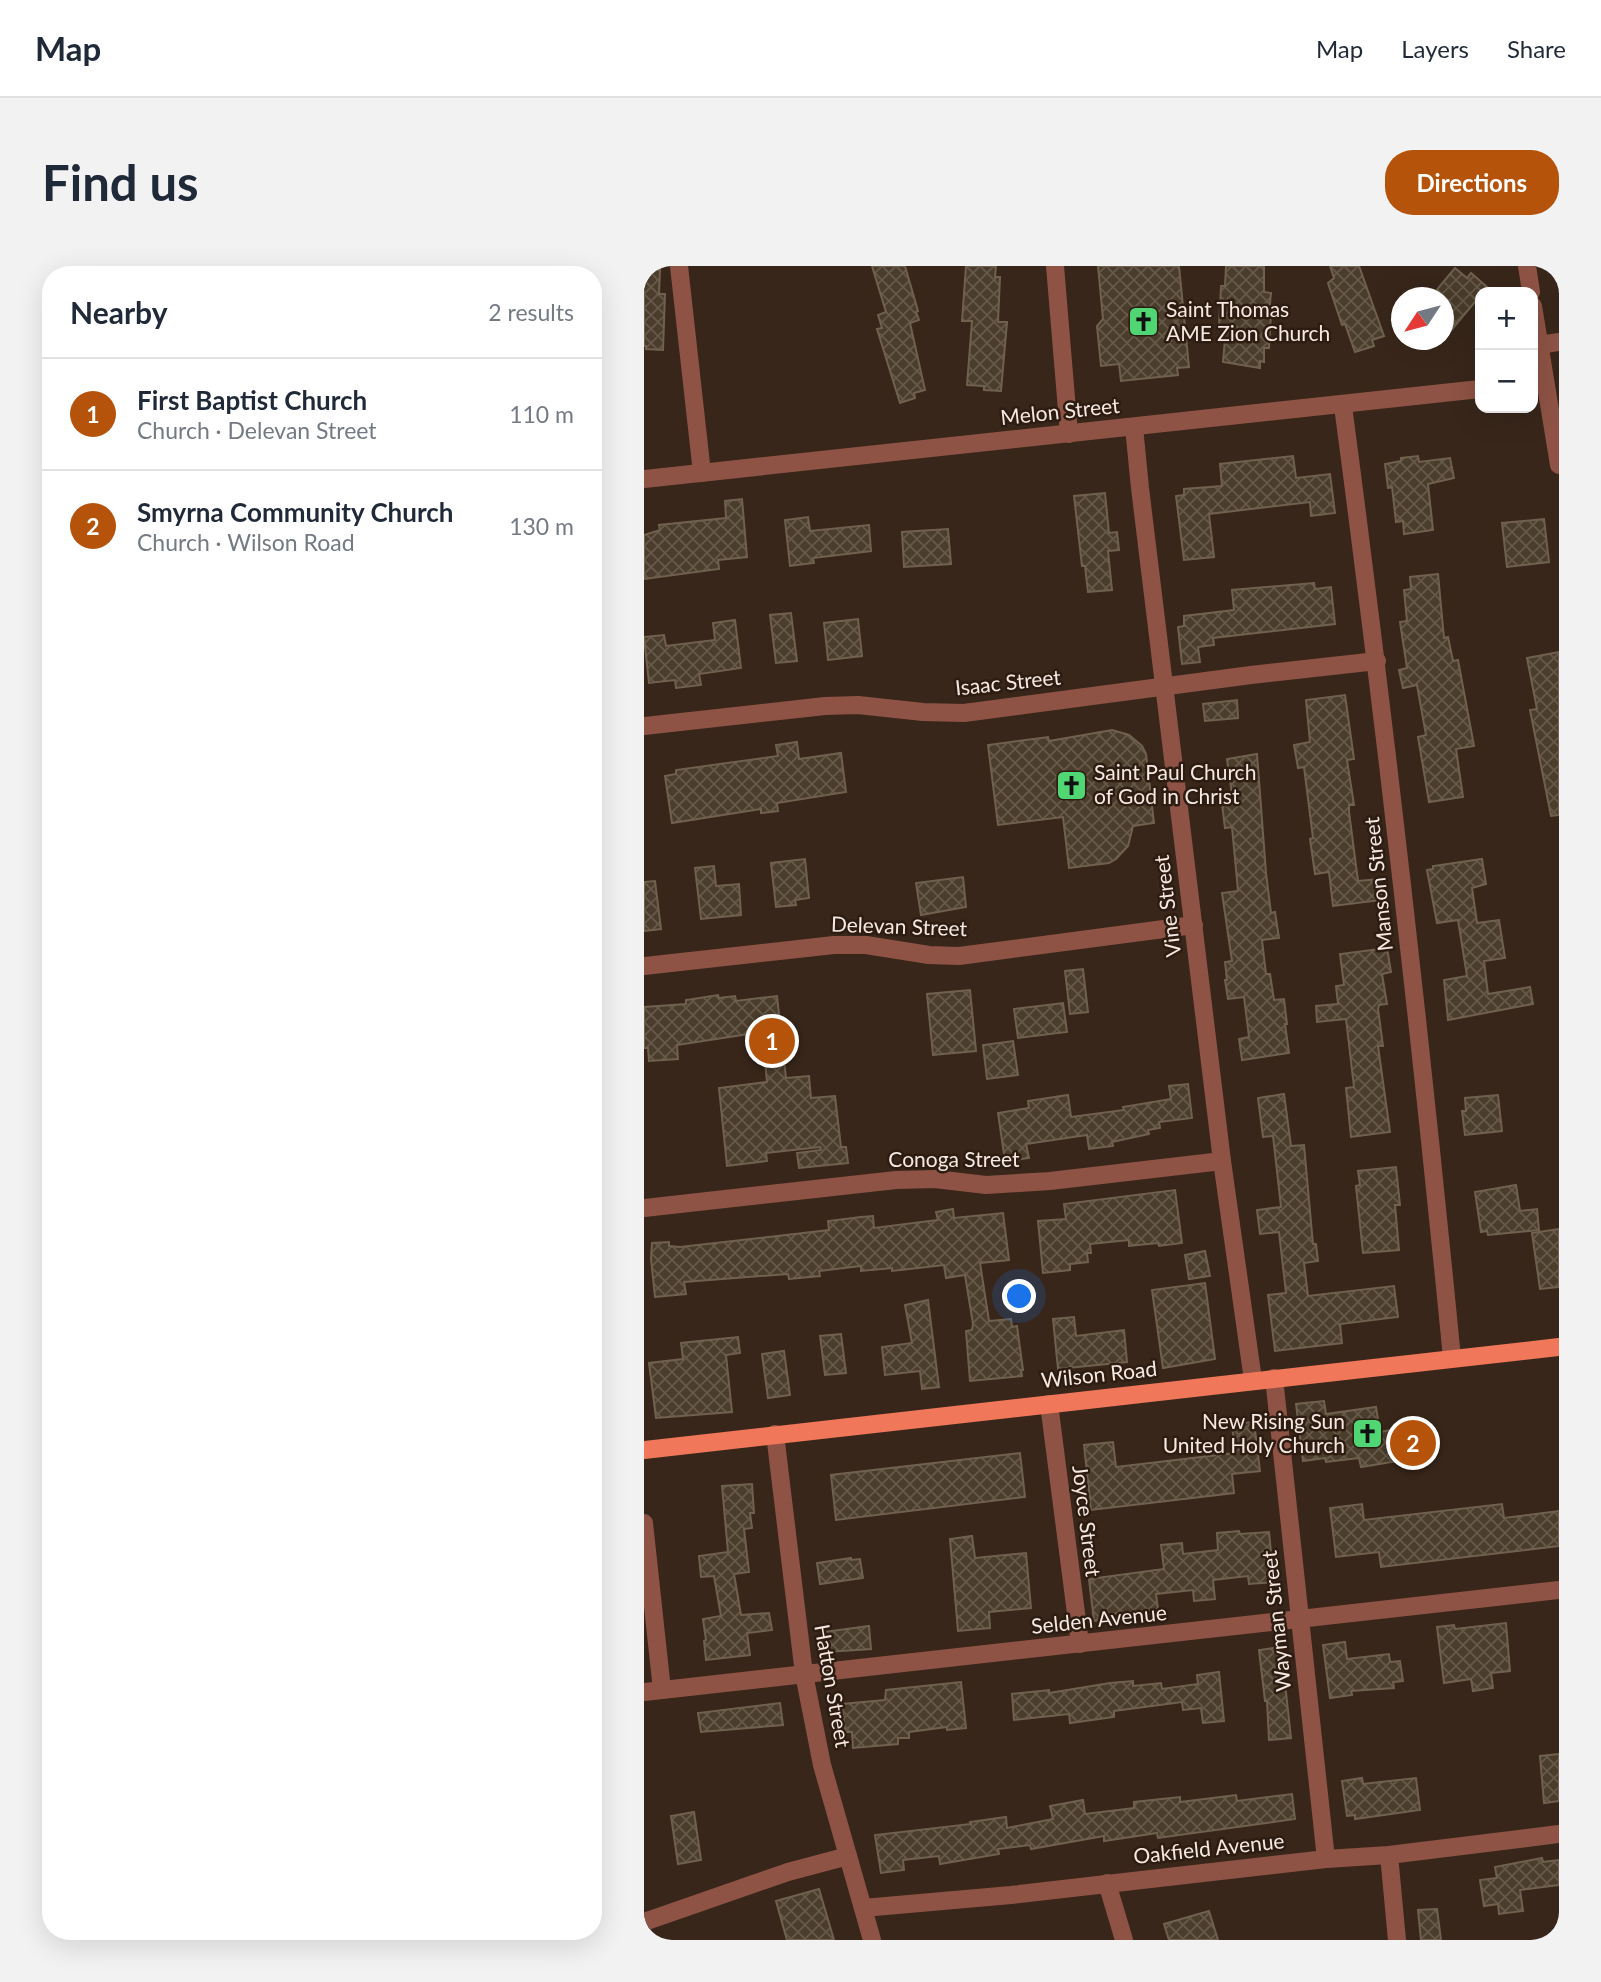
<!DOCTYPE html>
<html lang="en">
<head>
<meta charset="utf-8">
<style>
	body { margin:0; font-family:Lato,sans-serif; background:#f2f2f3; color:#1f2937 }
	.controls { position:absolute; right:21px; top:21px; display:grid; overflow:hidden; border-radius:14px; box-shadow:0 7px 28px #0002 }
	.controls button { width:63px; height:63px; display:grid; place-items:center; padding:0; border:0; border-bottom:2px solid #e0e1e3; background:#fff; color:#1f2937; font:35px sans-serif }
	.compass { position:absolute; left:747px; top:21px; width:63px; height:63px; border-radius:50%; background:#fff; box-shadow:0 7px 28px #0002; rotate:234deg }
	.you { position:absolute; left:376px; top:1031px; width:24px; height:24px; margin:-18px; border:5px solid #fff; border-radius:50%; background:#1a73e8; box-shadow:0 0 0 10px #1a73e833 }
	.badge { display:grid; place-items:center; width:46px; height:46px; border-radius:50%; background:#b45309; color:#fff; font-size:23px; font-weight:700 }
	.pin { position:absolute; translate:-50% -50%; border:4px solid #fff; box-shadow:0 2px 7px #0006 }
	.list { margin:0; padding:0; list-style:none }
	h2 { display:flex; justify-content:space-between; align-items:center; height:91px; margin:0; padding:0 28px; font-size:30px }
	h2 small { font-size:23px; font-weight:400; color:#747a83 }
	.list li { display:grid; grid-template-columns:46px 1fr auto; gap:21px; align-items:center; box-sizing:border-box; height:112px; padding:0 28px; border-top:2px solid #e0e1e3 }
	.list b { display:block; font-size:26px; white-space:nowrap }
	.list p { margin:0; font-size:23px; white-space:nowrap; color:#747a83 }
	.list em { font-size:23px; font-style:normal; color:#747a83 }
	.map { position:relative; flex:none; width:915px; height:1674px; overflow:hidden; border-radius:28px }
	header { display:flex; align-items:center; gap:42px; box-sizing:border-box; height:98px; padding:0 35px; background:#fff; border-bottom:2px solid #e0e1e3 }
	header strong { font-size:33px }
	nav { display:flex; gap:38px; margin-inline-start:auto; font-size:24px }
	.intro { display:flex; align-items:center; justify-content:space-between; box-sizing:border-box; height:168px; padding:0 42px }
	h1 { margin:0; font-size:49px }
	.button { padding:18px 32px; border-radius:28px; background:#b45309; color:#fff; font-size:24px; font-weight:700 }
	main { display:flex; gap:42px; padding:0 42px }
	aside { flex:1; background:#fff; border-radius:28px; box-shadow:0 7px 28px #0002 }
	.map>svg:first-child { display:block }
	.building { fill:url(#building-cross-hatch); stroke:#70614f; stroke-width:2 }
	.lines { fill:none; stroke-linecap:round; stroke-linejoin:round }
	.minor { stroke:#8e5344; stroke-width:18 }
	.tertiary { stroke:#8e5344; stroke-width:18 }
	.primary { stroke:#f07759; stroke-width:18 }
	.labels { text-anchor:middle; stroke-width:5; stroke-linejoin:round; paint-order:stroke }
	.poi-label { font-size:21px; fill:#f5e9e1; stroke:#2d1c11; text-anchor:start }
	.street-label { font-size:21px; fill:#f5e9e1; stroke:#2d1c11 }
</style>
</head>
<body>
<header>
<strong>Map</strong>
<nav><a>Map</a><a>Layers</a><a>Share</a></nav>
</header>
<div class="intro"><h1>Find us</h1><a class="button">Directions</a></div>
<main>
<aside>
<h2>Nearby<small>2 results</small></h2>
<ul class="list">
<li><span class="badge">1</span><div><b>First Baptist Church</b><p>Church · Delevan Street</p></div><em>110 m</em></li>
<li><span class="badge">2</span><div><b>Smyrna Community Church</b><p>Church · Wilson Road</p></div><em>130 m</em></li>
</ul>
</aside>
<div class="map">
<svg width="915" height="1674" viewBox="0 0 915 1674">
	<defs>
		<pattern id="building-cross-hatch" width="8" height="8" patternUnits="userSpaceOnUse" patternTransform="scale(1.75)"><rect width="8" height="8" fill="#4b3d2b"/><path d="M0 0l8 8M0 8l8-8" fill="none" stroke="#665949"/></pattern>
	</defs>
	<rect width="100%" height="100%" fill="#38261a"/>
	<g class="building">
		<path d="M228,0H261L274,45L272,46L275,54L266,57L281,124L270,127L271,132L256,137L233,63L238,62L234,49L242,46Z"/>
		<path d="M322,0H352L351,11H356L354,56H363L357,125L340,124V120L323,119L328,55H318Z"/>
		<path d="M454,0H535L545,101L533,102L534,109L477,115L475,98L457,100L453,60L459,53Z"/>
		<path d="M582,0H620V26L627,27L625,47H627L625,82H620V96L616,95V102L579,96L582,62L575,61L577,20H581Z"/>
		<path d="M686,0H715L740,70L728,74L730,80L711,86L701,58L698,59L684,17L690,12Z"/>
		<path d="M811,2L823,12L827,7L843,21L836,26V30L800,73V32H786Z"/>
		<path d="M0,4H16L15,28H21L19,84L2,83V80H0Z"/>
		<path d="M649,190L652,212L686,208L691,247L667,250L666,236L565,248L570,291L540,294L532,230L540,229V223L578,220L576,198Z"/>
		<path d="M774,190L775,196L806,192L810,212L784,218L789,264L760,268L759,255L752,256L748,221L744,222L741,198L757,195V192Z"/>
		<path d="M461,227L465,267L473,266L475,284L464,285L468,324L444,326L441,300H438L430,230Z"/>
		<path d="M98,233L103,291L74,294L75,303L0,313V269L16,264L15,259L82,252L81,235Z"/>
		<path d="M164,251L166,265L225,259L227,285L169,292L170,297L146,300L141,254Z"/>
		<path d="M900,253L905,296L863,301L858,257Z"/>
		<path d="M304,263L307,298L260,301L258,266Z"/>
		<path d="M794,308L800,372L804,371L809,395L814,394L830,480L812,483L819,531L785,536L774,471L782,469L773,419L759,422L755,404L763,402L756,356L763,355L760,324L767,323L766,311Z"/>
		<path d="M670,317L671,323L687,321L691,358L569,372L570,379L554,381L556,396L538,398L534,361L540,360V350L590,344L588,324Z"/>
		<path d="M147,347L153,395L132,397L126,349Z"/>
		<path d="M214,353L218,390L184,394L180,357Z"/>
		<path d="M91,354L97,402L55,408L57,419L32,422L31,414L5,417L0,371L20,369L22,380L71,374L69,357Z"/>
		<path d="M915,386V549L907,550L886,444L893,443L883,392Z"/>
		<path d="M701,429L710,493L703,494L710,539H705V546L714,615L735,613L738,634L689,640L685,606L671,608L666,573L669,572L660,501L654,502L650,479L666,476L662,434Z"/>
		<path d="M593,434L594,452L561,455L559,438Z"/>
		<path d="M468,464L485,469L498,480L502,488L510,557L489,560L484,580L472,593L465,597L425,602L419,551L354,559L344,479L404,471L405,475Z"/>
		<path d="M153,476L155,493L197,487L202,526L133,537L134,545L117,547V543L28,557L21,510L32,508V504L134,490L132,479Z"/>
		<path d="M613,488L622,607L627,647L631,646L635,672L618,674L622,708H626L630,734L640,733L643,758H641L645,787L598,794L595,773L605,771L600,731L584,733L581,714H583L581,696L588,695L578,627L594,625L588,561L581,562L578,538L589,536L583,493Z"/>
		<path d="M161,593L165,632L151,634L152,639L132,641L127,597Z"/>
		<path d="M838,593L842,618L828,622L833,657L855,654L861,692L840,695L844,728L886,721L889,738L804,754L800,714L823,710L814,654L793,657L783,604L789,603V600Z"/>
		<path d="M70,600L72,620L95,618L97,649L57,653L51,602Z"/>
		<path d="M319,611L322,641L277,649L272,617Z"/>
		<path d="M11,615L17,663L0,665V616Z"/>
		<path d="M743,682L747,706L738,708L743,738L735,739L734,743L739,780H734L746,866L707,871L702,822L710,821L702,753L673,756L672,740L694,738L692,720L700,719L696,688Z"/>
		<path d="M439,703L444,746L426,748L421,705Z"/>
		<path d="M326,724L332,785L289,789L283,728Z"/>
		<path d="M74,729L75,732L91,730L92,735L133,730L142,812L165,810L167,832L191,830L197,881H202L204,897L155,902L153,887L177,884L176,881L122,887L123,895L83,900L75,822L123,816L118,766L33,779L34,793L5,795L4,782H0V741L42,738V734Z"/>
		<path d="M419,737L423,766L374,772L370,743Z"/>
		<path d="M369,775L374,809L343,813L339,779Z"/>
		<path d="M544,818L548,852L515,856L516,862L504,864L505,868L468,876L469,880L445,883L443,869L382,878L385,892L361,895L354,847L385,842L384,835L424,829L427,851L480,844L479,841L527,833L525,820Z"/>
		<path d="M640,828L647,880L660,879L669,978H672L674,995L660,997L664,1030L750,1020L754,1051L696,1058L698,1077L631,1085L624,1029L642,1027L635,966L616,968L613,944L637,941L629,870L619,871L614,832Z"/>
		<path d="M854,829L858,865L821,869L818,845H822L821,832Z"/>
		<path d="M752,901L756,939H751L755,984L719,987L712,920L716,919L714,905Z"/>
		<path d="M872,919L876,945L893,943L895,964L844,969L843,965L837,966L831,926Z"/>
		<path d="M531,924L538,977L515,980L514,977L485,980V974L446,978L447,987H443L444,996L426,998V1004L399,1007L394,955L422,953L420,938Z"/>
		<path d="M309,943L310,952L359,947L365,994L336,997L345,1055L367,1053L368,1061L373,1060L379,1104H377L378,1110L326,1115L322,1065L328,1064L329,1058L321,1009L302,1012L300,999L248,1005V1002L217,1005V1000L175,1005L176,1010L145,1013L144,1008L40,1016L42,1028L11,1031L7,993L8,977L25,976V980L36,981L185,964L184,955L217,951L229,950L230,962L294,954L292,946Z"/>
		<path d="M915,963V1021L896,1023L888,967Z"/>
		<path d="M561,985L566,1010L545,1013L541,989Z"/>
		<path d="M561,1017L571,1093L519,1102L508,1024Z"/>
		<path d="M284,1034L295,1121L278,1123L276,1105L241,1109L238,1081L268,1077L261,1039Z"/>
		<path d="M430,1051L432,1070L480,1064L483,1096L414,1103L409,1053Z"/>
		<path d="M197,1068L202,1107L181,1109L176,1070Z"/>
		<path d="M94,1071L96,1087L82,1089L88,1146L12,1152L5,1097L39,1093L37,1077Z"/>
		<path d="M140,1085L146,1129L124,1132L118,1088Z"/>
		<path d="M680,1135L682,1148L732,1141L736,1166L758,1162L762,1190L754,1191V1195L717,1201L715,1192L682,1196L681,1192L659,1195L652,1138Z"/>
		<path d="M610,1156L616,1205L588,1208L590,1227L447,1244L440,1179L469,1176L472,1201L591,1187L588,1158Z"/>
		<path d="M376,1187L381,1231L192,1254L187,1209Z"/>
		<path d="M108,1218L110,1247H106L108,1262L100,1263L105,1306L90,1308L97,1349L125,1347L128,1364L103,1367L106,1389L62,1394L60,1375L62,1374L59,1353L77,1350L70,1310L57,1311L55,1290L84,1286L78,1220Z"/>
		<path d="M718,1238L720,1254L858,1238L860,1252L915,1245V1280L737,1301L735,1286L692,1291L686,1242Z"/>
		<path d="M595,1265L596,1268L625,1266L630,1316L605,1318L604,1310L569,1314L571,1333L550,1335L549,1324L512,1328L514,1343L467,1348V1353L450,1355L445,1313L520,1303L517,1279L538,1277L539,1288L574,1284L573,1267Z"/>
		<path d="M328,1270L331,1292L382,1287L387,1342L345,1346L346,1362L314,1365L306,1273Z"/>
		<path d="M207,1292V1294L216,1293L219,1312L176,1318L173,1297Z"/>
		<path d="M862,1357L866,1405L847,1407L849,1422L829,1425L827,1413L800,1417L793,1361L810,1359L811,1363Z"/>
		<path d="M225,1360L227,1383L182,1386L180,1366Z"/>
		<path d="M701,1376L703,1393L745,1388L746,1396L756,1395L759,1415L749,1416L750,1422L707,1425L708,1429L686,1432L679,1379Z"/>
		<path d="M637,1381L647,1472L625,1474L623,1435H621L615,1384Z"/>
		<path d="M575,1406L580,1455L559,1457L557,1442L539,1444L538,1436L470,1445V1451L426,1457L425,1448L370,1454L368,1428L405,1424V1427L466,1417L489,1415V1420L517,1417L518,1423L554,1418L553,1409Z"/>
		<path d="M317,1416L322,1462L303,1464V1461L265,1466V1472H254V1478L209,1482L208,1466H201L198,1438L241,1434L242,1424Z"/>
		<path d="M136,1437L139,1459L57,1466L54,1447Z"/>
		<path d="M915,1488V1535L900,1537L896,1490Z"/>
		<path d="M718,1512L719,1518L772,1512L776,1544L711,1553V1549L703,1550L698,1515Z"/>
		<path d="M648,1528L651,1553L514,1572L513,1567L460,1575V1570L387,1583L386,1579L354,1583L355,1588L296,1598L295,1590L259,1594L260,1604L237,1607L231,1569L327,1558L326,1556L362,1551L363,1562L409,1553L406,1540L439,1534L441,1548L490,1542V1536L536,1531V1536L592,1529L593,1535Z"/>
		<path d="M50,1546L57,1594L34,1598L27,1550Z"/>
		<path d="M898,1592L899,1596L915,1594V1619L876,1624L879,1645L855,1648L854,1638L840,1640L836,1614L853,1612L851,1601Z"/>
		<path d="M175,1623L190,1674H143L132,1635Z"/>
		<path d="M793,1643L797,1674H777L774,1644Z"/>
		<path d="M565,1645L574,1674H525L520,1658Z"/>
	</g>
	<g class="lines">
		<g class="minor">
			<path d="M35,0L58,207"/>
			<path d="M411,0L425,168"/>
			<path d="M895,79L915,76"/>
			<path d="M699,140C741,457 777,774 808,1092"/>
			<path d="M490,161L496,222L578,895L609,1114"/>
			<path d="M0,213L836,123"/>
			<path d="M0,460L181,440L214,439L279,446L320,447L607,409L733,395"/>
			<path d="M0,700L190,679H222L285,689L315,690L550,659"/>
			<path d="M0,942L252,914L291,913L342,919L406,915L578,895"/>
			<path d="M630,1112L682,1593"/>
			<path d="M405,1138L436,1378"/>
			<path d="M131,1168L160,1408L178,1499L228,1674"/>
			<path d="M0,1257L18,1424"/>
			<path d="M0,1426L915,1324"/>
			<path d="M745,1589L753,1674"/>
			<path d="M463,1617L480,1674"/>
			<path d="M219,1642L367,1629L682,1593L745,1589L915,1568"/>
			<path d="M0,1656L144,1606L204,1590"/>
		</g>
		<g class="tertiary">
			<path d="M883,0L887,26"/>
			<path d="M889,40L915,199"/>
		</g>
		<path class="primary" d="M0,1184L915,1081"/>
	</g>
	<defs>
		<symbol id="church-square" viewBox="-11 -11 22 22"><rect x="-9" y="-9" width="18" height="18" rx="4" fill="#51d674" stroke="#2d1c11"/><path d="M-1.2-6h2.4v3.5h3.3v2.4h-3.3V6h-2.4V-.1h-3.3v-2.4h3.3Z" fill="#111"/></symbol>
	</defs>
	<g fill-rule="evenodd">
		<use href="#church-square" x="482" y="38" width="35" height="35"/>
		<use href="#church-square" x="410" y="502" width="35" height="35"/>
		<use href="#church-square" x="706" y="1150" width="35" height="35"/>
	</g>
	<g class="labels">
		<g class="poi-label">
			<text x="522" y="51">Saint Thomas<tspan x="522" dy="24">AME Zion Church</tspan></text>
			<text x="450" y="514">Saint Paul Church<tspan x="450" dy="24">of God in Christ</tspan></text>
			<text x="701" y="1163" text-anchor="end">New Rising Sun<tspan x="701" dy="24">United Holy Church</tspan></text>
		</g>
		<g class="street-label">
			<text transform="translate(416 146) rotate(-6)" y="7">Melon Street</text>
			<text transform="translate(364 417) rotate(-6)" y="7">Isaac Street</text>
			<text transform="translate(735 618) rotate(-96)" y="7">Manson Street</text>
			<text transform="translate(524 640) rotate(-97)" y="7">Vine Street</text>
			<text transform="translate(255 661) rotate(2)" y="7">Delevan Street</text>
			<text x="310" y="901">Conoga Street</text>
			<text transform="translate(455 1109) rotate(-6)" y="7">Wilson Road</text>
			<text transform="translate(442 1255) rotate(83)" y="7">Joyce Street</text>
			<text transform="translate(455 1354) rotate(-6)" y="7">Selden Avenue</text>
			<text transform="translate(633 1355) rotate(-96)" y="7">Wayman Street</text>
			<text transform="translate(188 1420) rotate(80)" y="7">Hatton Street</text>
			<text transform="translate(565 1583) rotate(-6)" y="7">Oakfield Avenue</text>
		</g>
	</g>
</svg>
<div class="controls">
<button>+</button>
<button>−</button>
</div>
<svg class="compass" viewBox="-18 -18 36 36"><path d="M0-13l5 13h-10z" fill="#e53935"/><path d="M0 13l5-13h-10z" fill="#747a83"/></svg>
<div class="you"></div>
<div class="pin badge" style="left:128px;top:775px">1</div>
<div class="pin badge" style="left:769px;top:1177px">2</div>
</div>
</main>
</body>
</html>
